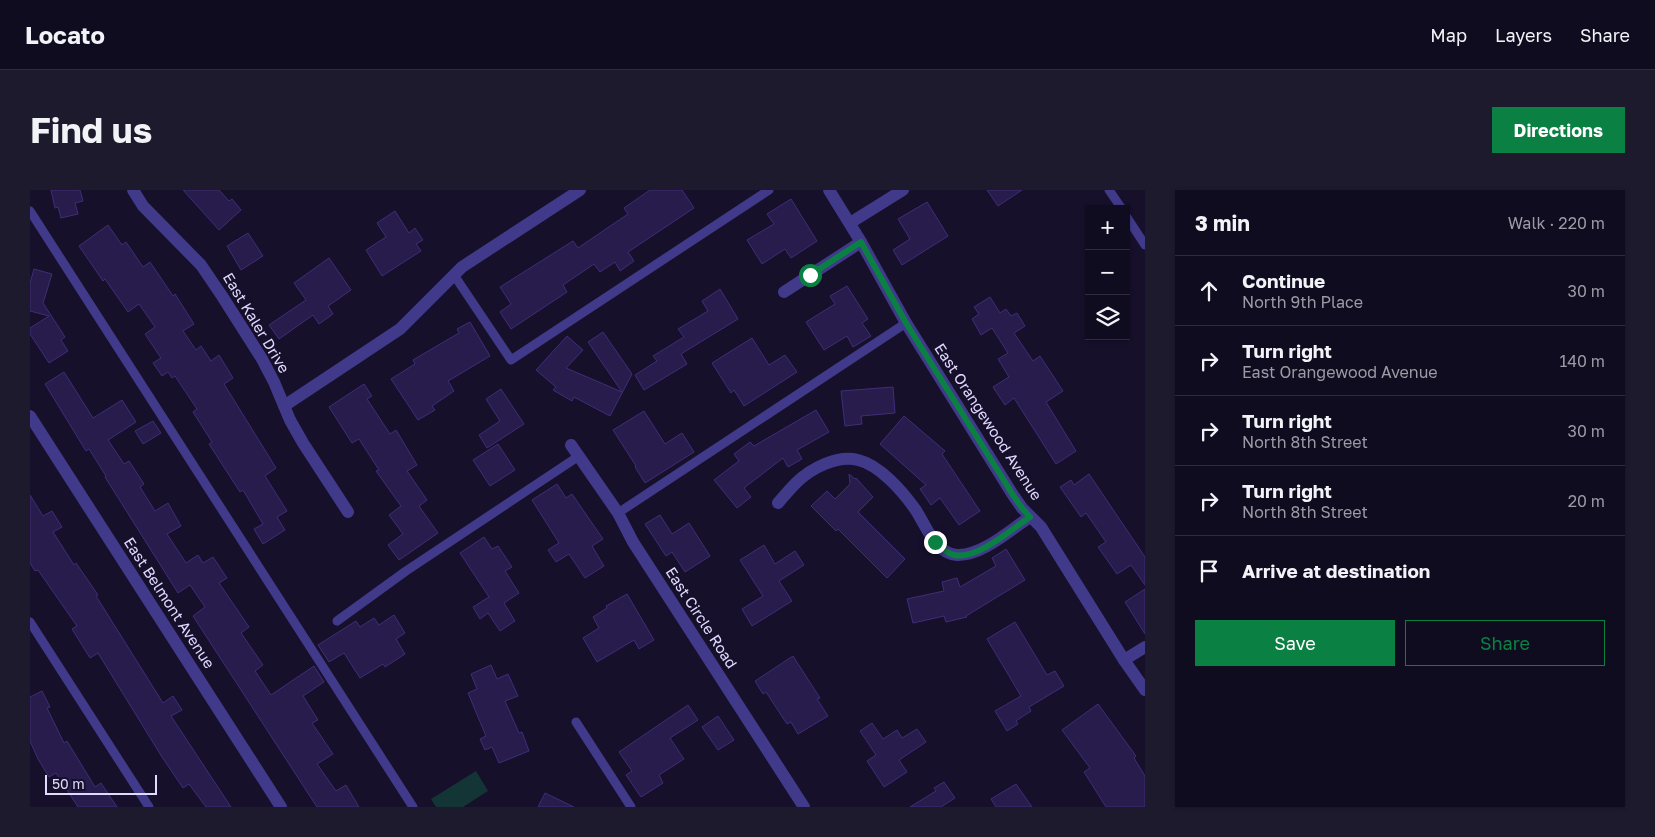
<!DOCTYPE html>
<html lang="en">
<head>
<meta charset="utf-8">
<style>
	body { margin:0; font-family:"Golos Text",sans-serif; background:#1e1a2d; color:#f1f3f6 }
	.controls { position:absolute; right:15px; top:15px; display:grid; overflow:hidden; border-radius:0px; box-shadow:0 1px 4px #0004 }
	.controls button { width:45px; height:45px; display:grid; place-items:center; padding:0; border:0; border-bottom:1px solid #302c3e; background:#100c20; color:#f1f3f6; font:25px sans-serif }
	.scale { position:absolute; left:15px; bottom:12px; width:112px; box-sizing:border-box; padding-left:5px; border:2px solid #e0daff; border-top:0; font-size:14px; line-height:18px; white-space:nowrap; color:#e0daff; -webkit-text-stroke:4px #16102b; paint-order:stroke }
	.stop { position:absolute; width:15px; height:15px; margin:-11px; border:4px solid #0b8043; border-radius:50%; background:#fff }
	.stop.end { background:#0b8043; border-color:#fff; box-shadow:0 1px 5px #0008 }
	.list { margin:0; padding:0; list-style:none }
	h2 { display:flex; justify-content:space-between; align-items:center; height:65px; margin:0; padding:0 20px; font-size:21px }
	h2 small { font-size:16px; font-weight:400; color:#9c9ba5 }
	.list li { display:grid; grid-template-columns:32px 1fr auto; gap:15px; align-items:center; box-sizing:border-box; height:70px; padding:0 20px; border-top:1px solid #302c3e }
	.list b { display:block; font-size:19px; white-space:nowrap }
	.list p { margin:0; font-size:16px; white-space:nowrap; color:#9c9ba5 }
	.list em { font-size:16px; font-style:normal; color:#9c9ba5 }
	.actions { display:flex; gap:10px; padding:15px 20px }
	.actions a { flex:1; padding:11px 0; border:1px solid #0b8043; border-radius:0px; text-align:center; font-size:18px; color:#0b8043 }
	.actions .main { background:#0b8043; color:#fff }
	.icon { flex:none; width:28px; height:28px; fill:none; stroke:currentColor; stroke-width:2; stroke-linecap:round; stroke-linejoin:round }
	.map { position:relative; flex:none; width:1115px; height:617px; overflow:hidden; border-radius:0px }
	header { display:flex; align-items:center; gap:30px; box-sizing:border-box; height:70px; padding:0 25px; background:#100c20; border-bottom:1px solid #302c3e }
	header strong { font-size:24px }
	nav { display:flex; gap:28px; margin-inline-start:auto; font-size:18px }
	.intro { display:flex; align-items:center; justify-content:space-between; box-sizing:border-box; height:120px; padding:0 30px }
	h1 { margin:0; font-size:35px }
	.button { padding:12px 22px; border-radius:0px; background:#0b8043; color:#fff; font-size:18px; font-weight:700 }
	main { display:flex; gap:30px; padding:0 30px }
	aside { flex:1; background:#100c20; border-radius:0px; box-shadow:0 1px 4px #0004 }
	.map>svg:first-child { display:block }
	.green { fill:#133535 }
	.building { fill:#281c4c; stroke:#402d79 }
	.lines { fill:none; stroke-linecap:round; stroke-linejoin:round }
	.lane { stroke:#413a8b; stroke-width:9 }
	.street { stroke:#413a8b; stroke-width:12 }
	.route { stroke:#0b8043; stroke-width:6 }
	.labels { text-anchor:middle; stroke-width:4; stroke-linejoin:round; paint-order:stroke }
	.street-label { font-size:15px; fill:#e0daff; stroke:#16102b }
</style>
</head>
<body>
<header>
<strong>Locato</strong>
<nav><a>Map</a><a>Layers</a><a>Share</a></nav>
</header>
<div class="intro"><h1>Find us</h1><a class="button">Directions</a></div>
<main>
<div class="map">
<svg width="1115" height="617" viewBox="0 0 1115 617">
	<rect width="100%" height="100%" fill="#16102b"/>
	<path class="green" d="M446,581L458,601L433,617H406L401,609Z"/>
	<g class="building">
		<path d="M21,0H50L53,11L45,13L48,24L31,28L28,17L25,18Z"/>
		<path d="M153,0H189L199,11L202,9L211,20L189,40Z"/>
		<path d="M620,0H652L664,18L598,62L604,71L590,81L585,72L570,82L564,74L533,95L537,102L481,139L470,122L481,114L470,97L543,51L548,58L598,24L594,18Z"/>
		<path d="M957,0H992L968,16Z"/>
		<path d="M761,9L787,51L761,68L755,59L732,74L717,50L744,34L737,24Z"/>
		<path d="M897,12L918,46L872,75L863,60L880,49L868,29Z"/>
		<path d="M365,21L379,43L385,38L393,50L386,54L391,61L352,86L336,60L356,47L347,33Z"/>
		<path d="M78,35L92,55L96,52L113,77L120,72L143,106L145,104L164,134L153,141L166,160L171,156L181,171L189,165L203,188L194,194L246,278L235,286L257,321L247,327L255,340L233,354L224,339L233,334L213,300L210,302L179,254L182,252L163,222L167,219L145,186L142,188L138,182L132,186L123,173L131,168L115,144L125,137L109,114L98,122L75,89L73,91L49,56Z"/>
		<path d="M218,43L233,66L211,80L197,56Z"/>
		<path d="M299,68L321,100L298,116L303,124L289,134L283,125L249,149L239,135L276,110L264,93Z"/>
		<path d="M4,79L22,84L13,113L35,147L31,150L38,161L19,173L0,144V138L19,126L0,121V93Z"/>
		<path d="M817,96L838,129L832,133L841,146L823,157L817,146L794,160L776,132L805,114L800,106Z"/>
		<path d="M690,99L708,129L651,164L657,174L614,200L605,185L627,171L623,166L654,147L648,139L678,121L672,111Z"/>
		<path d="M960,107L970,123L976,119L981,126L987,123L995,136L984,143L1003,171L1010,166L1033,201L1016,212L1046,261L1026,274L984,208L975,215L963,197L979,187L968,169L978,163L962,138L951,145L942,129L949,124L944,117Z"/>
		<path d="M440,132L460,166L418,191L424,201L402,216L405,220L388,230L361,189L385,174L383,170L429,143L427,139Z"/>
		<path d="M573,142L602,184L580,226L544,207L542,211L523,200L526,197L506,180L537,146L553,160L536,178L592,202L558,152Z"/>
		<path d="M722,148L739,175L755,165L767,182L714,216L704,200L701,203L682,173Z"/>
		<path d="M34,182L63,228L92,210L106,232L78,250L94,274L99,271L114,294L110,297L125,321L138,313L151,336L137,344L156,373L168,365L173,373L183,367L197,388L189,393L219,437L211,443L233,475L225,481L241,505L284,476L294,492L273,506L288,530L282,533L303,564L287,574L306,601L316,595L329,617H287L163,426L175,417L160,395L148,403L75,287L76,286L59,259L56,261L15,194Z"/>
		<path d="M334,194L342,206L337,209L360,244L366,240L387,275L377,281L397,310L389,316L408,343L369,370L358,355L373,344L359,325L371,316L346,281L349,280L329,249L322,253L299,217Z"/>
		<path d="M863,197L865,223L831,226L832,234L815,236L811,201Z"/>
		<path d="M471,199L494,234L457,258L449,245L470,231L456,209Z"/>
		<path d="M786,220L799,242L767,260L772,269L758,277L753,268L714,298L721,307L707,318L684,290L709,271L704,264L720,252L724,256Z"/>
		<path d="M614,221L635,254L652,243L664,262L615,293L605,277L606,276L583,240Z"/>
		<path d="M874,226L915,261L912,264L950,321L929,335L910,308L901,315L890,299L896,295L850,254Z"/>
		<path d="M123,231L131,243L113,254L105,241Z"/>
		<path d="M468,254L485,280L460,296L443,270Z"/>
		<path d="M819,284L825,289L826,288L843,307L828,322L875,369L857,388L808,339L806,341L781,316L797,301L805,309L820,294Z"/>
		<path d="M1059,284L1115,367V395L1101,375L1087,384L1068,357L1076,352L1056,323L1051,327L1030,297L1041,290L1044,295Z"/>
		<path d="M527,294L536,308L542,304L573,349L562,356L574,376L555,388L539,364L526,372L518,360L529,353L502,310Z"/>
		<path d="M0,305L13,326L22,321L32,337L23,342L44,375L46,373L68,405L66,406L133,513L143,506L152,520L141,526L201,617H176L159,594L153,598L132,567L68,463L60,468L42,439L47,436L8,380L5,381L0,373Z"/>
		<path d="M630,325L642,344L659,333L680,366L655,382L642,362L636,366L615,334Z"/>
		<path d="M454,347L462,359L468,356L482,377L475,381L489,403L474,413L485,431L470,441L458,423L450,429L443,417L459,407L430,363Z"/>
		<path d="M734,355L745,374L765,361L774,375L749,391L762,411L722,436L712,419L733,406L710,370Z"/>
		<path d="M976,359L995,390L936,426L937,427L916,432L914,426L883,433L877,409L914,401L912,392L927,388L930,397L966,376L962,368Z"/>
		<path d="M1115,399V444L1095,412Z"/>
		<path d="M597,404L624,450L609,459L604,450L567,472L553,448L569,438L563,427L577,418L576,416Z"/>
		<path d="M364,425L375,443L366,449L375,464L355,477L353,474L330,488L314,463L299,472L288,455L326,431L330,437L344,428L349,435Z"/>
		<path d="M985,432L1017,485L1025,481L1034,496L999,517L1001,521L986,531L988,534L977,541L965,521L991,506L957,449Z"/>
		<path d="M763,466L790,508L787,509L798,526L768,544L761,532L757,534L736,502L733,504L725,491Z"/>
		<path d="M461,475L467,489L478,484L488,506L475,511L489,543L492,542L499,561L469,573L462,557L455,560L450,549L456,546L438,503L447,499L441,484Z"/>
		<path d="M12,501L20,517L17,518L34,553L37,551L65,597L71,593L87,617H48L26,583L19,587L8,569L0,551V507Z"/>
		<path d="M1068,514L1106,566L1104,568L1115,586V617H1076L1054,582L1060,578L1032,540Z"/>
		<path d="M658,515L668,530L640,548L654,569L629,585L633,593L611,607L596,585L602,581L589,562Z"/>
		<path d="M688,526L704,550L688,560L672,537Z"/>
		<path d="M842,533L853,549L867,540L872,548L887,539L896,552L869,570L877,582L854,597L837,571L846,565L830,541Z"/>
		<path d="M914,592L925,608L911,617H880L906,601L904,598Z"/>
		<path d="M986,594L1002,617H966L961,609Z"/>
		<path d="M515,603L544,617H508Z"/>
	</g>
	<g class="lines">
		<g class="lane">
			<path d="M1079,0L1092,19"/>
			<path d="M0,21L383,617"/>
			<path d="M1096,26L1115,55"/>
			<path d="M424,85L481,170L739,0"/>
			<path d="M588,323L876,133"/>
			<path d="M307,431L376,381L549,266"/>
			<path d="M0,432L119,617"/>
			<path d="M546,532L601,617"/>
		</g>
		<g class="street">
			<path d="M103,0L113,16L171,75L192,106L232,169L244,192L260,230L273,253L318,322"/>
			<path d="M799,0L831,52L876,133L983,305L992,318L1011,337L1094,470L1115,500"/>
			<path d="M820,33L873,0"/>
			<path d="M754,102L831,52"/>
			<path d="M254,216L370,139L432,77L550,0"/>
			<path d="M0,226L251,617"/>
			<path d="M541,255L588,323L603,352L774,617"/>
			<path d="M748,313C754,306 760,299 766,293C781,278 807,265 828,270C850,275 873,302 885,319C896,335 905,364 927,365C952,366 980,340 1000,327"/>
			<path d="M1094,470L1115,457"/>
		</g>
	</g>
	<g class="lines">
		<path class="route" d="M780,85L831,52L876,133L983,305L992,318L1000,327C982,339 947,370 924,365C916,363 910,357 905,352"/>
	</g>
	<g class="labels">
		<g class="street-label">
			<text transform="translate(226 133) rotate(59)" y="5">East Kaler Drive</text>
			<text transform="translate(958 232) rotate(57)" y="5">East Orangewood Avenue</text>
			<text transform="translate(139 413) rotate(57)" y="5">East Belmont Avenue</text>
			<text transform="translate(671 428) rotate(57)" y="5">East Circle Road</text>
		</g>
	</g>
</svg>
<div class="controls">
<button>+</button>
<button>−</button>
<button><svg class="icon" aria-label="layers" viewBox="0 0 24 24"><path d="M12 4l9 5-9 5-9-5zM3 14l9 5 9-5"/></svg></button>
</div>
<div class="scale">50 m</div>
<div class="stop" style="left:780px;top:85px"></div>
<div class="stop end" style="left:905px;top:352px"></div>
</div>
<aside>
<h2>3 min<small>Walk · 220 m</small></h2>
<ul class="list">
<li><svg class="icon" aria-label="ahead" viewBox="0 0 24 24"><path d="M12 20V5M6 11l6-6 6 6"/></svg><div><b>Continue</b><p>North 9th Place</p></div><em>30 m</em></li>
<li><svg class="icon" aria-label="right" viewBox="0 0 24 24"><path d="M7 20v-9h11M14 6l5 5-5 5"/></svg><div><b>Turn right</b><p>East Orangewood Avenue</p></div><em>140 m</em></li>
<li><svg class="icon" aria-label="right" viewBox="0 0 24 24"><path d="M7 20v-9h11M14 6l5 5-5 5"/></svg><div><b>Turn right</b><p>North 8th Street</p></div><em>30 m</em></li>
<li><svg class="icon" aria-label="right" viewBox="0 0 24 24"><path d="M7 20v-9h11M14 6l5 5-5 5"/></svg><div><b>Turn right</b><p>North 8th Street</p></div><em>20 m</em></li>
<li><svg class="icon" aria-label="arrive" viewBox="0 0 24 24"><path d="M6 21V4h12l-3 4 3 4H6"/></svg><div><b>Arrive at destination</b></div></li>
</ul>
<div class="actions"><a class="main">Save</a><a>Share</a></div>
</aside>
</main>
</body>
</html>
